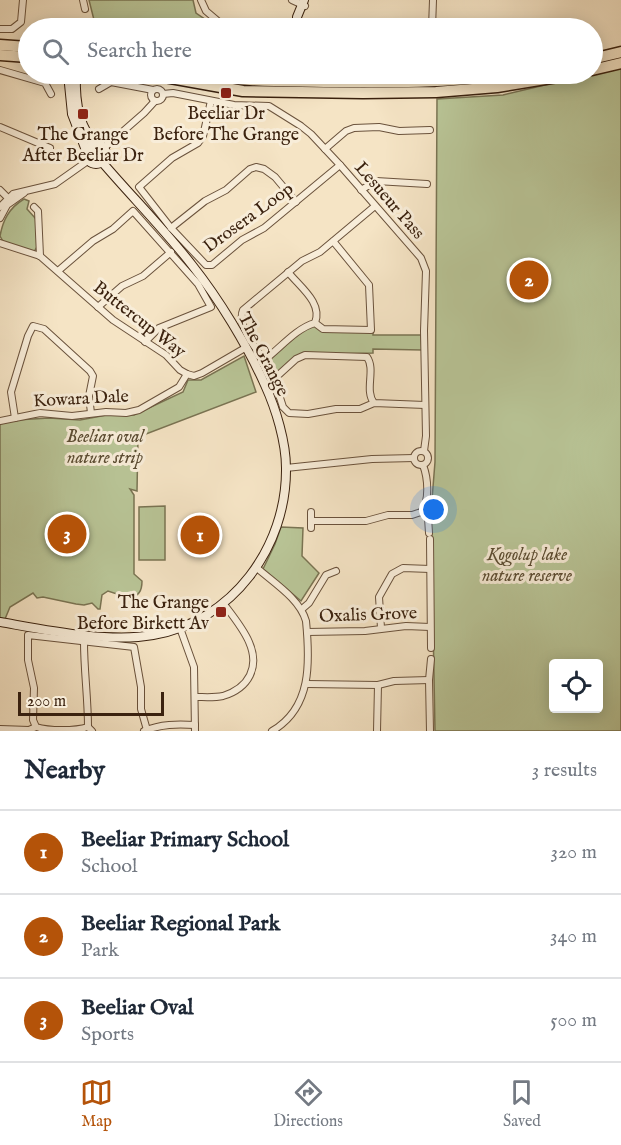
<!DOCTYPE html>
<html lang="en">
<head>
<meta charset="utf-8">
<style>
	body { margin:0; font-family:"IM FELL English",serif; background:#f6f6f7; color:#1f2937 }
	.controls { position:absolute; right:18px; bottom:18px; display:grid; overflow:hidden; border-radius:6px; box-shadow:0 3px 15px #0003 }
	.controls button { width:54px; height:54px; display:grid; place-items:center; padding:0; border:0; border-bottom:2px solid #e0e1e3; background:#fff; color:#1f2937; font:30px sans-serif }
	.scale { position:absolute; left:18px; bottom:15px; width:146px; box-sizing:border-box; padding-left:6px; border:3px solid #3b220f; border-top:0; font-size:16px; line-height:21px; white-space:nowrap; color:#3b220f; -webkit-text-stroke:4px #f8edd9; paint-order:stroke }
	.you { position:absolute; left:434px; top:510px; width:21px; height:21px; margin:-15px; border:4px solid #fff; border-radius:50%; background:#1a73e8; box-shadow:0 0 0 9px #1a73e833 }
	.badge { display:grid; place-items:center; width:39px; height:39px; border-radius:50%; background:#b45309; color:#fff; font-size:20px; font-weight:700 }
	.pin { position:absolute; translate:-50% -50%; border:3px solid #fff; box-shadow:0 2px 6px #0006 }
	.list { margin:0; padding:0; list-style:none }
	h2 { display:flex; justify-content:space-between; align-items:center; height:78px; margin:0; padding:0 24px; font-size:26px }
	h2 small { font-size:20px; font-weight:400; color:#747a83 }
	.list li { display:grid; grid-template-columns:39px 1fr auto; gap:18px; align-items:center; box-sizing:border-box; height:84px; padding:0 24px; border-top:2px solid #e0e1e3 }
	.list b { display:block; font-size:22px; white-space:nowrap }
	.list p { margin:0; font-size:20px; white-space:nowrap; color:#747a83 }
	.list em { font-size:20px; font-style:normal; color:#747a83 }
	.icon { flex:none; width:33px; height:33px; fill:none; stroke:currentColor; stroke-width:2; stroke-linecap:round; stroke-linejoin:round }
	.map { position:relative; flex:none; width:621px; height:731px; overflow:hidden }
	.search { position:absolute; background:#fff; box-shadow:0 3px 15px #0003; left:18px; right:18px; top:18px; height:66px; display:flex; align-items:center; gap:15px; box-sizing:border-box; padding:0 21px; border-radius:33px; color:#747a83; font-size:22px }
	.sheet { height:330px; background:#fff }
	nav { display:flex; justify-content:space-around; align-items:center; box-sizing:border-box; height:84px; border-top:2px solid #e0e1e3; background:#fff; font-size:16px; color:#747a83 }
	nav a { display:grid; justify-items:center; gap:3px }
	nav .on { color:#b45309 }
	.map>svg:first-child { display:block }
	.green { fill:#b9c597; stroke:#7a7453; stroke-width:1.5; fill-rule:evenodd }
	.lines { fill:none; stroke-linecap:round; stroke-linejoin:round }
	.street-casing { stroke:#6a523c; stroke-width:8 }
	.secondary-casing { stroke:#3b220f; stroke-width:10 }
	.highway-casing { stroke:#3b220f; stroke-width:13 }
	.street { stroke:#f8edd9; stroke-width:6 }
	.secondary { stroke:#f8edd9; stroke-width:8 }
	.highway { stroke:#f5e4c5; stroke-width:10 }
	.poi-dot { fill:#8f2418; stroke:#f8edd9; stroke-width:2 }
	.labels { text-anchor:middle; stroke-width:6; stroke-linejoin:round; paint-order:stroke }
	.poi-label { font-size:18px; fill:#3b220f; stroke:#f8edd9 }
	.street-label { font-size:18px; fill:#3b220f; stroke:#f8edd9 }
	.park-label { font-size:18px; font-style:italic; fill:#5a4b31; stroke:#f8edd9 }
</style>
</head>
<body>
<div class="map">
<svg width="621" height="731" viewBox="0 0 621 731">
	<rect width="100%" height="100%" fill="#f5e4c5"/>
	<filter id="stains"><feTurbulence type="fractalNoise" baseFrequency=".00333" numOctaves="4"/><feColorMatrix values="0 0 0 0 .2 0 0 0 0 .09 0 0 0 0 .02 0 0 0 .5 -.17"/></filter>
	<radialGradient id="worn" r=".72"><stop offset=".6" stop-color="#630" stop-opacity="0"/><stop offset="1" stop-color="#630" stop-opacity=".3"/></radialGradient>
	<g class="green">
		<path d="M89,0H193L196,13L218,28H96Z"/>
		<path d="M621,67V731H435L431,512L435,462L437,99L503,95ZM554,664H598V708H554Z"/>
		<path d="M24,199L29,201L27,209L36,219L37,247L34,252L5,245L0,236C3,220 9,208 24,199Z"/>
		<path d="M313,326L373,331V335H421L422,350L373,349V353L300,355L274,376L266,362L307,327Z"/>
		<path d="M244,356L256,392L138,437L137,491L130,489L134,495V574L142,581C142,591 139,596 129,598L108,591L102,595L100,609H98L92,603L84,605L76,604L43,597L37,598L33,593L10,607L5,619L0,618V424L16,420L49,418L80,420L112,414L134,415L183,392L188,380H201Z"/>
		<path d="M165,506V560H139V507Z"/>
		<path d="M281,527L303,528L302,556L319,573L301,601L263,569L275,544Z"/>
	</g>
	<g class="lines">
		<defs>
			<g id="street">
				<path d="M83,0L85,9"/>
				<path d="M201,0L206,11L226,28"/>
				<path d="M292,0L305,6"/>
				<path d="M432,28L433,0"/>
				<path d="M0,29H12L21,22L23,0"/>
				<path d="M0,70L45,83L51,94"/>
				<circle cx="157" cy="95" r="6"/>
				<path d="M99,89L111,82L153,90"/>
				<path d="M163,94L173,93L234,105L269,106L301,126L311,134L340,165L421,258L426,271L424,331L426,436L424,451"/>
				<path d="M211,101L203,136L198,143L172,158L139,187L171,228L206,265H212L242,240L264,228L340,165"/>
				<path d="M0,127L50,148"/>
				<path d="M104,148L144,113L155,101"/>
				<path d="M325,149L346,131L354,128L379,127L399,131L430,130"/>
				<path d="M0,190L9,199"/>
				<path d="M361,190L376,181L427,184"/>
				<path d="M0,207L13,194L55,184L89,160"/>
				<path d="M34,207L38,211L40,256"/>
				<path d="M0,218L7,205L24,193"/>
				<path d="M171,228L205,201L226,190L250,169L256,167L264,169L275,177L296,202"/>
				<path d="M333,241L369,285L371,330L323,329L315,323C297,328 282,346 267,358H263C254,347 237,324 243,310L302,261L320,252L375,206"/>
				<path d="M0,243L40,256L113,320L166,355L180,370L187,374L194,376L202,373L245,348"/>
				<path d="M58,271L93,241L113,229L133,211L198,284L211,307L159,328L145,342"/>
				<path d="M288,272C300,287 323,303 315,323"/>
				<path d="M98,307L122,286L143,276L171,252"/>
				<path d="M374,403L360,409H336L308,414L289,413L283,407L274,379L296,359L305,355L367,357C376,370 364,390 374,403L425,405"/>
				<path d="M15,418L11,392L28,336L33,326L44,329L90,371L93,376L89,396L91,413"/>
				<path d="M0,421L40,413L72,416L106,412L126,413L139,410L179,387L187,374"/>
				<circle cx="421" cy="458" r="7"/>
				<path d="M286,468L372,459L414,458"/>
				<path d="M424,509L428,518L429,533"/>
				<path d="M311,521H366L388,515H412L421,512C430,501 428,478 423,465"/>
				<path d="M311,528V512"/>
				<path d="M430,539L431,648"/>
				<path d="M257,568C274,583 300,599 306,621C310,662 312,708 272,731"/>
				<path d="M302,609L309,603L326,575L336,571"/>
				<path d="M180,628L194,667L195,731"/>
				<path d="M381,628L379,597L392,574L403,568L430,569"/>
				<path d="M307,632L365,631L406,626L430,627"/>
				<path d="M84,642C84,671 88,698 88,727"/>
				<path d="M307,684L378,685L394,681L429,680"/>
				<path d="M195,697C204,697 214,698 223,696C249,688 260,667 249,642C243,628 232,615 223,603"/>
				<path d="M0,729L29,730L36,727"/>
				<path d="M92,731L88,727C75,731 49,731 36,727L33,720L34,688L28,660V635L134,647L141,687V709L147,730"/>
				<path d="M144,731C161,724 177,724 195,725"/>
				<path d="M377,731L378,685"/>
				<path d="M430,731L429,680L431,659"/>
			</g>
			<g id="secondary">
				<path d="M297,28V17L304,0"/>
				<path d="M68,74L72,114L87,153"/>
				<path d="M76,74C75,98 78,128 97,145"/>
				<circle cx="96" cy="154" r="10"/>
				<path d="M0,622C46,630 108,643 153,635C232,622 287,547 286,468C286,442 276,409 265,385C247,345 219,299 192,265C164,229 132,197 102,162"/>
			</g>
			<g id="highway">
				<path d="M0,45L28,47"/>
				<path d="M0,55L28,57"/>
				<path d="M592,59L621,52"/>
				<path d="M592,70L621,63"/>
				<path d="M148,74L243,91L363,93L436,92L497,87L576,74"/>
				<path d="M199,74C241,82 282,81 324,82C387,83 450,83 513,74"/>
				<path d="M76,77L78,74"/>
			</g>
		</defs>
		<use href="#street" class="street-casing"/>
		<use href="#secondary" class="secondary-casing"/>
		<use href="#highway" class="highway-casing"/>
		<use href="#street" class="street"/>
		<use href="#secondary" class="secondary"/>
		<use href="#highway" class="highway"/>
	</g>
	<g class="poi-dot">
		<rect x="220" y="87" width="12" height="12" rx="3"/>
		<rect x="77" y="108" width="12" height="12" rx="3"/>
		<rect x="215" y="606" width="12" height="12" rx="3"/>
	</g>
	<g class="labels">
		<g class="poi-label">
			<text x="226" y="119">Beeliar Dr<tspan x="226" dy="21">Before The Grange</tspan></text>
			<text x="83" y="140">The Grange<tspan x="83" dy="21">After Beeliar Dr</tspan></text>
			<text x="209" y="608" text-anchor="end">The Grange<tspan x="209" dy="21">Before Birkett Av</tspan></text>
		</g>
		<g class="street-label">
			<text transform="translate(390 200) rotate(49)" y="6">Lesueur Pass</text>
			<text transform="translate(248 217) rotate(-36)" y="6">Drosera Loop</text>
			<text transform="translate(140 319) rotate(38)" y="6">Buttercup Way</text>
			<text transform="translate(264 354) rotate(63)" y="6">The Grange</text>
			<text transform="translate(81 398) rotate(-3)" y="6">Kowara Dale</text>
			<text transform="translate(368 614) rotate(-2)" y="6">Oxalis Grove</text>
		</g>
		<g class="park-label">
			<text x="105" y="442">Beeliar oval<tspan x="105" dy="21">nature strip</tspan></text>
			<text x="527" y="560">Kogolup lake<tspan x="527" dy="21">nature reserve</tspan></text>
		</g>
	</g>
	<rect width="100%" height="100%" filter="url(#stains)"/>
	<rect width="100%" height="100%" fill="url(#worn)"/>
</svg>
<div class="controls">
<button><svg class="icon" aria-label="locate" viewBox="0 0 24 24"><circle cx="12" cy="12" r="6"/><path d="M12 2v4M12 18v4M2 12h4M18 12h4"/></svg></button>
</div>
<div class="scale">200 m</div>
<div class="you"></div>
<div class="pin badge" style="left:200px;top:535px">1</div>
<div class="pin badge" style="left:529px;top:280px">2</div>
<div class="pin badge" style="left:67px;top:534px">3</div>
<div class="search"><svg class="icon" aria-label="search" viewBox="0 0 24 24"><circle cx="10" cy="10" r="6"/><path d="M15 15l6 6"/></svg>Search here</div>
</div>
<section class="sheet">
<h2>Nearby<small>3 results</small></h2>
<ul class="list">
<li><span class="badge">1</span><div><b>Beeliar Primary School</b><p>School</p></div><em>320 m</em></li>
<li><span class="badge">2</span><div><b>Beeliar Regional Park</b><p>Park</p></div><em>340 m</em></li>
<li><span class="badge">3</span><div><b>Beeliar Oval</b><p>Sports</p></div><em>500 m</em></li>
</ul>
</section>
<nav>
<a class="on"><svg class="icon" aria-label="map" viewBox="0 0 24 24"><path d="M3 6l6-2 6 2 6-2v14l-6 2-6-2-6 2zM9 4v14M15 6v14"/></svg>Map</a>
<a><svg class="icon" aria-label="directions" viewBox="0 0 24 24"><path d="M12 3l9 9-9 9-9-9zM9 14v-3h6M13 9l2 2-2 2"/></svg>Directions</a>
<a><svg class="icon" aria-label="saved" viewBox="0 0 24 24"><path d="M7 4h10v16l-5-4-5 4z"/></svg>Saved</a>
</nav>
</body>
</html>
